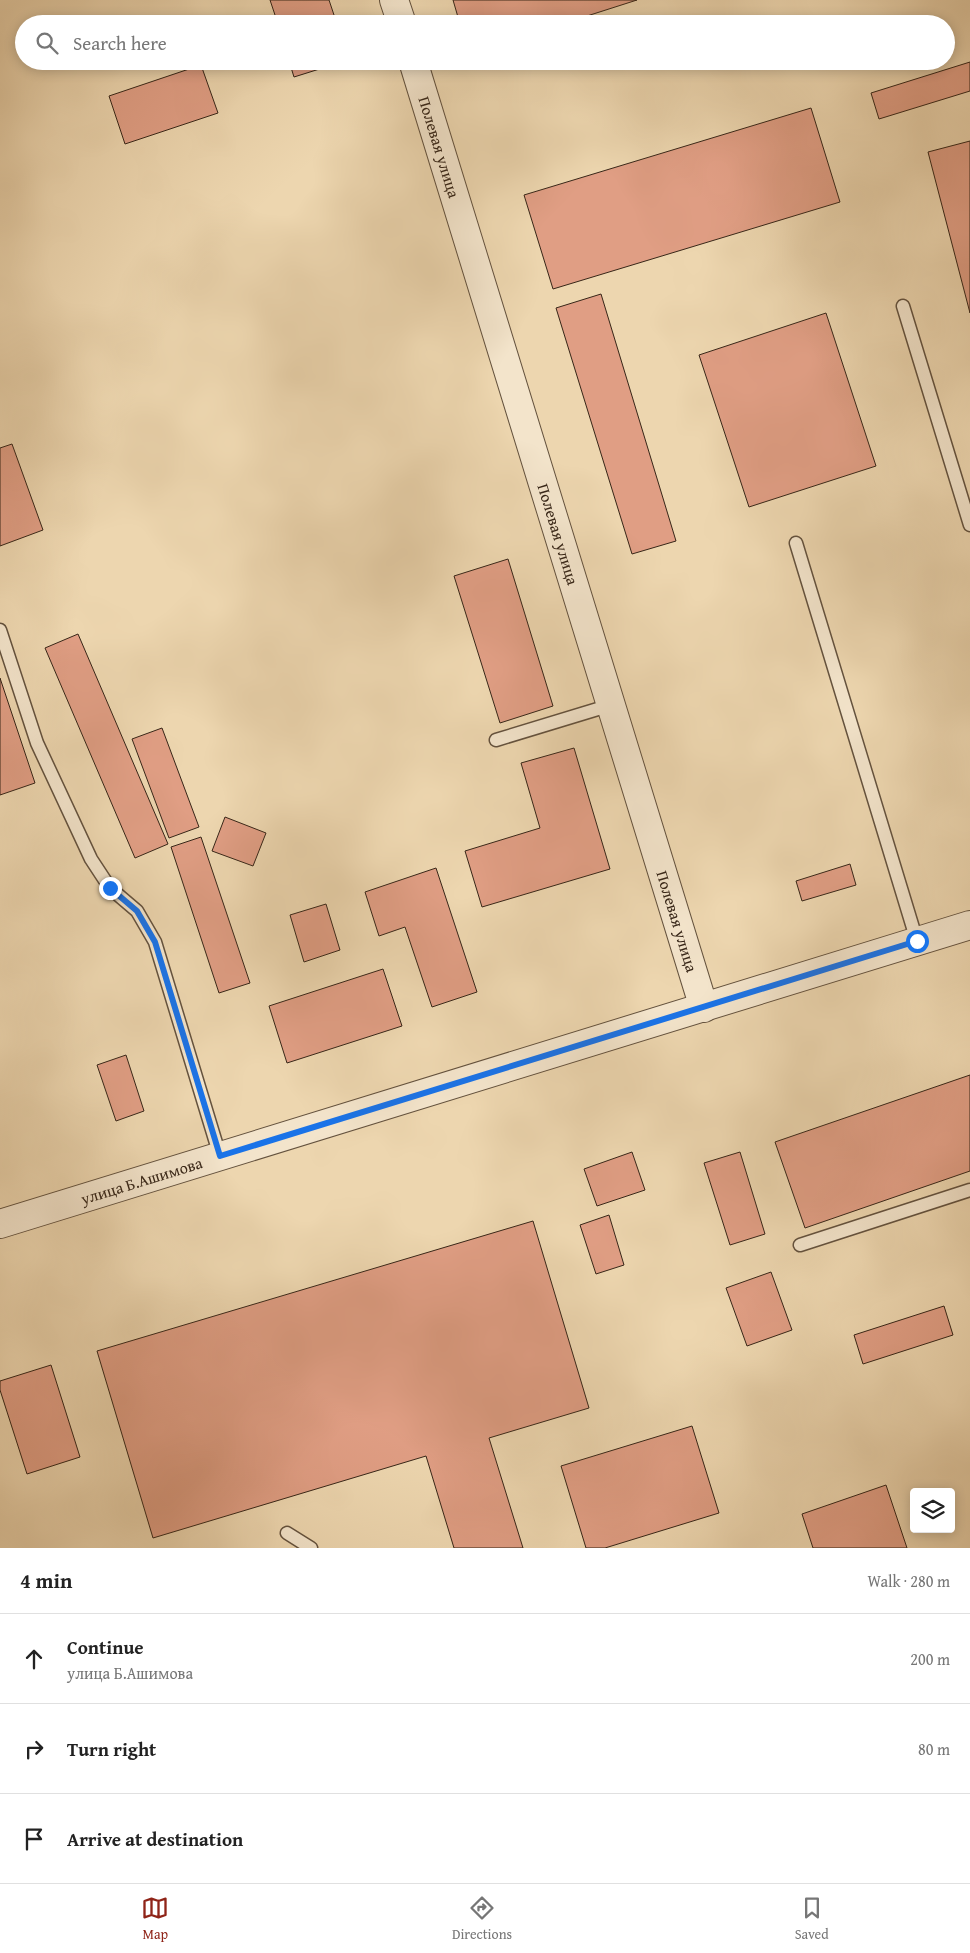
<!DOCTYPE html>
<html lang="en">
<head>
<meta charset="utf-8">
<style>
	body { margin:0; font-family:"Gentium Book Plus",serif; background:#f6f6f6; color:#222 }
	.controls { position:absolute; right:15px; bottom:15px; display:grid; overflow:hidden; border-radius:5px; box-shadow:0 2px 12px #0003 }
	.controls button { width:45px; height:45px; display:grid; place-items:center; padding:0; border:0; border-bottom:1px solid #e0e0e0; background:#fff; color:#222; font:25px sans-serif }
	.stop { position:absolute; width:15px; height:15px; margin:-11px; border:4px solid #1a73e8; border-radius:50%; background:#fff }
	.stop.end { background:#1a73e8; border-color:#fff; box-shadow:0 1px 5px #0008 }
	.list { margin:0; padding:0; list-style:none }
	h2 { display:flex; justify-content:space-between; align-items:center; height:65px; margin:0; padding:0 20px; font-size:21px }
	h2 small { font-size:16px; font-weight:400; color:#767676 }
	.list li { display:grid; grid-template-columns:32px 1fr auto; gap:15px; align-items:center; box-sizing:border-box; height:90px; padding:0 20px; border-top:1px solid #e0e0e0 }
	.list b { display:block; font-size:19px; white-space:nowrap }
	.list p { margin:0; font-size:16px; white-space:nowrap; color:#767676 }
	.list em { font-size:16px; font-style:normal; color:#767676 }
	.icon { flex:none; width:28px; height:28px; fill:none; stroke:currentColor; stroke-width:2; stroke-linecap:round; stroke-linejoin:round }
	.map { position:relative; flex:none; width:970px; height:1548px; overflow:hidden }
	.search { position:absolute; background:#fff; box-shadow:0 2px 12px #0003; left:15px; right:15px; top:15px; height:55px; display:flex; align-items:center; gap:12px; box-sizing:border-box; padding:0 18px; border-radius:28px; color:#767676; font-size:19px }
	.sheet { height:335px; background:#fff }
	nav { display:flex; justify-content:space-around; align-items:center; box-sizing:border-box; height:70px; border-top:1px solid #e0e0e0; background:#fff; font-size:14px; color:#767676 }
	nav a { display:grid; justify-items:center; gap:2px }
	nav .on { color:#8f2418 }
	.map>svg:first-child { display:block }
	.building { fill:#e09e84; stroke:#372618 }
	.lines { fill:none; stroke-linecap:round; stroke-linejoin:round }
	.service-casing { stroke:#64523e; stroke-width:15 }
	.tertiary-casing { stroke:#64523e; stroke-width:30 }
	.service { stroke:#f3e4cb; stroke-width:12 }
	.tertiary { stroke:#f3e4cb; stroke-width:28 }
	.route { stroke:#1a73e8; stroke-width:6 }
	.labels { text-anchor:middle; stroke-width:4; stroke-linejoin:round; paint-order:stroke }
	.street-label { font-size:16px; fill:#372618; stroke:#f3e4cb }
</style>
</head>
<body>
<div class="map">
<svg width="970" height="1548" viewBox="0 0 970 1548">
	<rect width="100%" height="100%" fill="#edd6af"/>
	<filter id="stains"><feTurbulence type="fractalNoise" baseFrequency=".004" numOctaves="4"/><feColorMatrix values="0 0 0 0 .2 0 0 0 0 .09 0 0 0 0 .02 0 0 0 .5 -.17"/></filter>
	<radialGradient id="worn" r=".72"><stop offset=".6" stop-color="#630" stop-opacity="0"/><stop offset="1" stop-color="#630" stop-opacity=".3"/></radialGradient>
	<g class="building">
		<path d="M270,0H329L337,24H278Z"/>
		<path d="M453,0H637L562,24H460Z"/>
		<path d="M289,61H345L294,77Z"/>
		<path d="M970,62V91L879,119L871,93Z"/>
		<path d="M201,65L218,113L125,144L109,96Z"/>
		<path d="M811,108L840,202L553,289L524,195Z"/>
		<path d="M970,141V313L928,152Z"/>
		<path d="M601,294L676,541L632,554L556,308Z"/>
		<path d="M826,313L876,466L749,507L699,355Z"/>
		<path d="M12,444L43,530L0,546V448Z"/>
		<path d="M508,559L553,706L500,723L454,576Z"/>
		<path d="M78,634L168,844L135,858L45,648Z"/>
		<path d="M0,678L35,783L0,795Z"/>
		<path d="M162,728L199,827L169,838L132,739Z"/>
		<path d="M574,748L610,869L482,907L465,851L540,828L521,763Z"/>
		<path d="M225,817L266,833L253,866L212,851Z"/>
		<path d="M201,837L250,983L219,993L171,847Z"/>
		<path d="M850,864L856,885L802,901L796,881Z"/>
		<path d="M436,868L477,992L432,1007L405,927L379,936L365,892Z"/>
		<path d="M326,904L340,950L304,962L290,915Z"/>
		<path d="M383,969L402,1026L287,1063L269,1006Z"/>
		<path d="M126,1055L144,1111L116,1121L97,1065Z"/>
		<path d="M970,1075V1171L805,1228L775,1142Z"/>
		<path d="M632,1152L645,1190L597,1206L584,1169Z"/>
		<path d="M740,1152L765,1234L730,1245L704,1163Z"/>
		<path d="M609,1215L624,1265L596,1274L580,1225Z"/>
		<path d="M533,1221L589,1408L489,1438L523,1548H454L426,1456L153,1538L97,1351Z"/>
		<path d="M771,1272L792,1330L747,1346L726,1288Z"/>
		<path d="M944,1306L953,1335L863,1364L854,1335Z"/>
		<path d="M51,1365L80,1457L27,1474L0,1390V1381Z"/>
		<path d="M692,1426L719,1513L605,1548H586L561,1466Z"/>
		<path d="M886,1485L907,1548H813L802,1514Z"/>
	</g>
	<g class="lines">
		<defs>
			<g id="service">
				<path d="M903,306L970,525"/>
				<path d="M796,543L917,941"/>
				<path d="M0,630L37,743L91,859L110,888L137,911L155,942L220,1156"/>
				<path d="M496,740L611,705"/>
				<path d="M800,1245L970,1190"/>
				<path d="M287,1533L311,1548"/>
			</g>
			<g id="tertiary">
				<path d="M394,0L402,24"/>
				<path id="s1" d="M413,61L704,1008"/>
				<path id="s2" d="M0,1224L970,925"/>
			</g>
		</defs>
		<use href="#service" class="service-casing"/>
		<use href="#tertiary" class="tertiary-casing"/>
		<use href="#service" class="service"/>
		<use href="#tertiary" class="tertiary"/>
	</g>
	<g class="lines">
		<path class="route" d="M110,888L137,911L155,942L220,1156L917,941"/>
	</g>
	<g class="labels">
		<g class="street-label">
			<text dy="6" stroke="none"><textPath href="#s1" startOffset="90">Полевая улица</textPath></text>
			<text dy="6" stroke="none"><textPath href="#s1" startOffset="495">Полевая улица</textPath></text>
			<text dy="6" stroke="none"><textPath href="#s1" startOffset="900">Полевая улица</textPath></text>
			<text dy="6" stroke="none"><textPath href="#s2" startOffset="148">улица Б.Ашимова</textPath></text>
		</g>
	</g>
	<rect width="100%" height="100%" filter="url(#stains)"/>
	<rect width="100%" height="100%" fill="url(#worn)"/>
</svg>
<div class="controls">
<button><svg class="icon" aria-label="layers" viewBox="0 0 24 24"><path d="M12 4l9 5-9 5-9-5zM3 14l9 5 9-5"/></svg></button>
</div>
<div class="stop" style="left:917px;top:941px"></div>
<div class="stop end" style="left:110px;top:888px"></div>
<div class="search"><svg class="icon" aria-label="search" viewBox="0 0 24 24"><circle cx="10" cy="10" r="6"/><path d="M15 15l6 6"/></svg>Search here</div>
</div>
<section class="sheet">
<h2>4 min<small>Walk · 280 m</small></h2>
<ul class="list">
<li><svg class="icon" aria-label="ahead" viewBox="0 0 24 24"><path d="M12 20V5M6 11l6-6 6 6"/></svg><div><b>Continue</b><p>улица Б.Ашимова</p></div><em>200 m</em></li>
<li><svg class="icon" aria-label="right" viewBox="0 0 24 24"><path d="M7 20v-9h11M14 6l5 5-5 5"/></svg><div><b>Turn right</b></div><em>80 m</em></li>
<li><svg class="icon" aria-label="arrive" viewBox="0 0 24 24"><path d="M6 21V4h12l-3 4 3 4H6"/></svg><div><b>Arrive at destination</b></div></li>
</ul>
</section>
<nav>
<a class="on"><svg class="icon" aria-label="map" viewBox="0 0 24 24"><path d="M3 6l6-2 6 2 6-2v14l-6 2-6-2-6 2zM9 4v14M15 6v14"/></svg>Map</a>
<a><svg class="icon" aria-label="directions" viewBox="0 0 24 24"><path d="M12 3l9 9-9 9-9-9zM9 14v-3h6M13 9l2 2-2 2"/></svg>Directions</a>
<a><svg class="icon" aria-label="saved" viewBox="0 0 24 24"><path d="M7 4h10v16l-5-4-5 4z"/></svg>Saved</a>
</nav>
</body>
</html>
